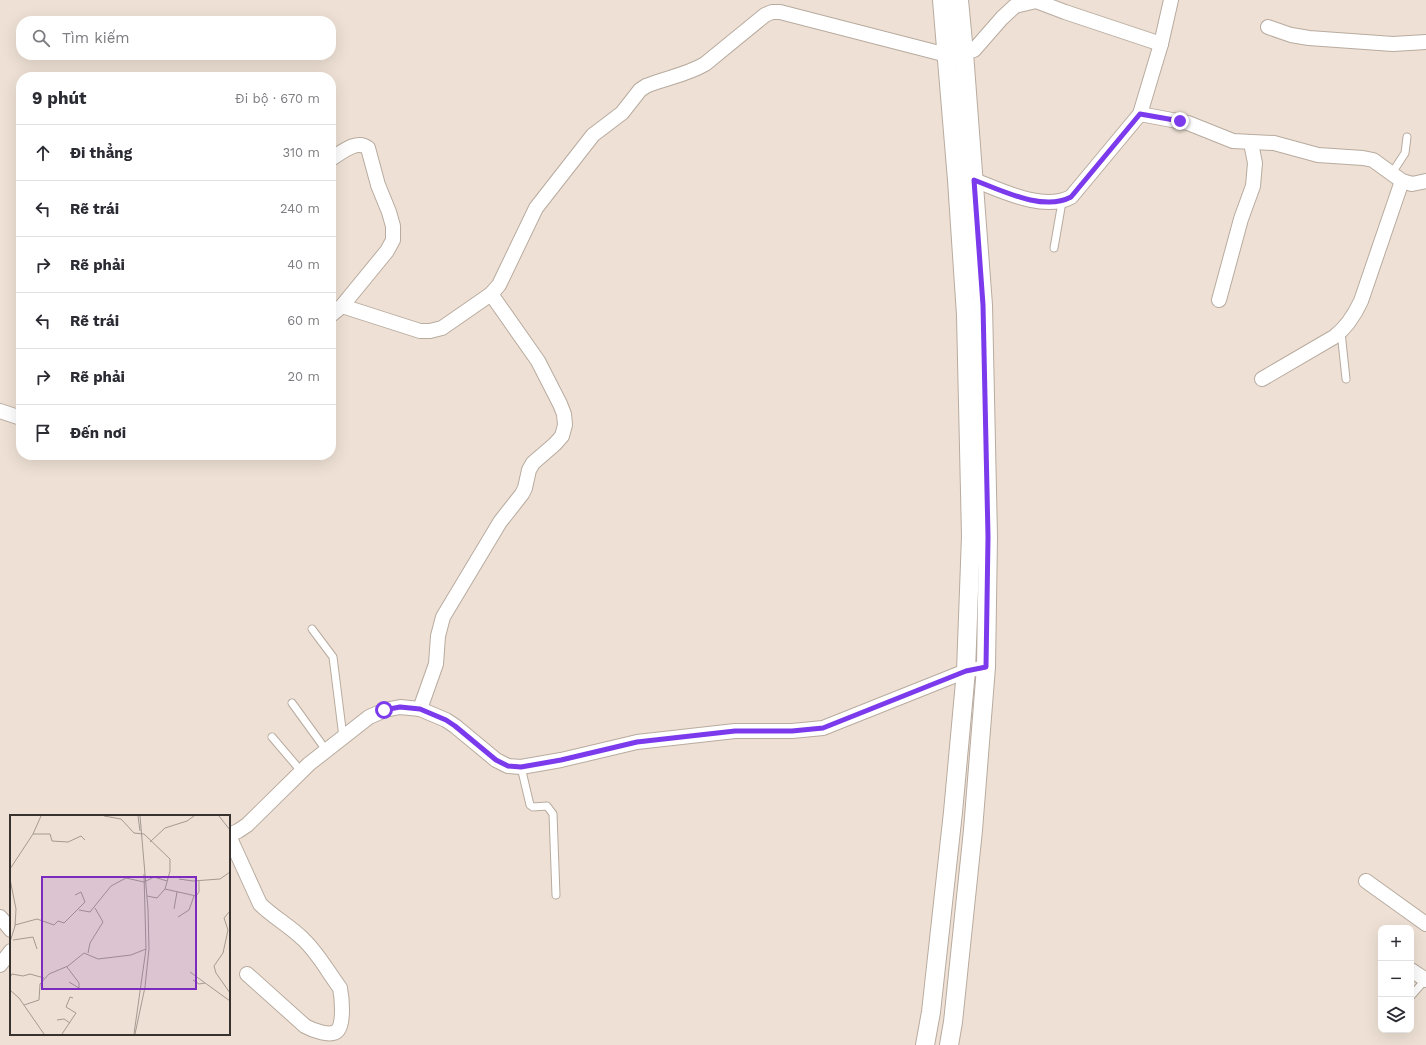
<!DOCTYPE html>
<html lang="vi">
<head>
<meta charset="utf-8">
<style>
	body { margin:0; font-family:"Work Sans",sans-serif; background:#f7f7f7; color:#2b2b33 }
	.controls { position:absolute; right:12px; bottom:12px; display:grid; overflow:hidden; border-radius:8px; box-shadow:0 4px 16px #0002 }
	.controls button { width:36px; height:36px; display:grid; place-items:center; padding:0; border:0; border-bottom:1px solid #e1e1e2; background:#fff; color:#2b2b33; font:20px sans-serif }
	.stop { position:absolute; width:12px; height:12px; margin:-9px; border:3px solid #7c3aed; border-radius:50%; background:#fff }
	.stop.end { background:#7c3aed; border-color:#fff; box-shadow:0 1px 4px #0008 }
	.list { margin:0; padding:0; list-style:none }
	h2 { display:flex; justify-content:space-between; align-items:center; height:52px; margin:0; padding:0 16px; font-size:17px }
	h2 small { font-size:13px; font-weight:400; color:#7c7c81 }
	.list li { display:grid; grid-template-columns:26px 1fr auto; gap:12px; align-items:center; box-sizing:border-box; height:56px; padding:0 16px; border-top:1px solid #e1e1e2 }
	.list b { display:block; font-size:15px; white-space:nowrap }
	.list em { font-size:13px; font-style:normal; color:#7c7c81 }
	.icon { flex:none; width:22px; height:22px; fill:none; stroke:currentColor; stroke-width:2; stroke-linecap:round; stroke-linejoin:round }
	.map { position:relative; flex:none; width:1426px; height:1045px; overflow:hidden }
	.search { position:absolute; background:#fff; box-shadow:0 4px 16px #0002; left:16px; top:16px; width:320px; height:44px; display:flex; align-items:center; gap:10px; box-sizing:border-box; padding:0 14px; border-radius:16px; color:#7c7c81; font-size:15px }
	.panel { position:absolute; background:#fff; box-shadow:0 4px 16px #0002; left:16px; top:72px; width:320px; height:388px; border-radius:16px }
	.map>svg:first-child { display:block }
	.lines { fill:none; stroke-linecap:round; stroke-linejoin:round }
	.service-casing { stroke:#b8ab9f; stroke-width:9 }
	.minor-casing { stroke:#b8ab9f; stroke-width:16 }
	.tertiary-casing { stroke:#b8ab9f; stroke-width:20 }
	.service { stroke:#fff; stroke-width:7 }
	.minor { stroke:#fff; stroke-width:14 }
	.tertiary { stroke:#fff; stroke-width:18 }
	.route { stroke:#7c3aed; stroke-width:5 }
	.inset-road { fill:none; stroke:#a59a91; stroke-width:1 }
	.view { fill:#7b2cbf; fill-opacity:0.15; stroke:#7b2cbf; stroke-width:2 }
	.inset-edge { fill:none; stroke:#37322d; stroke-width:2 }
</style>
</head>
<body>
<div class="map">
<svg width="1426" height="1045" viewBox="0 0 1426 1045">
	<rect width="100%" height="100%" fill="#eee0d4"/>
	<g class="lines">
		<defs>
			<g id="service">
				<path d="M1392,173L1405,153L1407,137"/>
				<path d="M1054,248L1062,202"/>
				<path d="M1341,332L1346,379"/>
				<path d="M312,629L333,657L343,737"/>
				<path d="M292,703L326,750"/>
				<path d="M272,737L301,771"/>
				<path d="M521,767L530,805L533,807L547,806L553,814L556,895"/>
				<path d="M1411,996L1425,980"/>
			</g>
			<g id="minor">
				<path d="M1268,27L1291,35L1309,38L1393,44L1426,42"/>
				<path d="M1140,114L1188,123L1233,141L1274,143L1318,155L1363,158L1373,160L1402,181L1412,184L1426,181"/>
				<path d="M331,159C342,152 357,139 368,148L378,185L389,212L393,226V240L387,251L342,306L331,315"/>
				<path d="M974,180C1001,190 1043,212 1071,197L1140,114L1161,44L1171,0"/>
				<path d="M1219,300L1241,219L1253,186L1255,163L1251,143"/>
				<path d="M342,306L420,331H430L442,328L491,294L499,285L536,208L593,135L622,113L640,90L646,86C666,78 686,75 705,64L765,15L772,12H780L947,55L974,50L1002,18L1015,6L1036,1L1065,12L1161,44"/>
				<path d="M1262,379L1334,337C1346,328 1355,314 1361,301L1402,181"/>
				<path d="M0,411L21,418"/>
				<path d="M420,709L436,664L438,636L443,617L500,522L522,494L525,488L529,470L533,463L555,444L562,436L565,425L564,414L560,404L538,361L491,294"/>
				<path d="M229,835L238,831L247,825L309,764L369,717L385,710L400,707L420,709L446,720L455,726L496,760L508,766L521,767L561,760L637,742L735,731H792L823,728L966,671L986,667"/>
				<path d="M229,836L260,904C273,917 290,926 303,939C318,953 328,972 340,988C342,998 344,1022 338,1030C332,1038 312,1030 305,1026L247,974"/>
				<path d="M1366,881L1426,924"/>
				<path d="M0,917L11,930"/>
				<path d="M0,965L11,951"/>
				<path d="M1411,970L1426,980"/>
			</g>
			<g id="tertiary">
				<path d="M925,1045L931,1012L953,812L966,671L971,536L966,315L957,180L942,0"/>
				<path d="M949,1045L953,1022L973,830L986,667L988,537L983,305L964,53L959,0"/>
			</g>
		</defs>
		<use href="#service" class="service-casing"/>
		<use href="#minor" class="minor-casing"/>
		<use href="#tertiary" class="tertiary-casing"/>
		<use href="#service" class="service"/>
		<use href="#minor" class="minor"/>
		<use href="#tertiary" class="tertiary"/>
	</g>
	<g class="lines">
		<path class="route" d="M384,710L400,707L420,709L446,720L455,726L496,760L508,766L521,767L561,760L637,742L735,731H792L823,728L966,671L986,667L988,537L983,305L974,180C1001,190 1043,212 1071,197L1140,114L1180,121"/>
	</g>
	<g transform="translate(10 815)">
		<rect width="220" height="220" fill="#eee0d4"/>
		<path class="inset-road" d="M94,1L111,4L124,18L134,19L160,44V56L155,74L147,83L137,81M128,1L130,16M209,1L220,15M23,19H40L42,26L58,27L71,21L75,25M140,27L155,13L177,6L184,1M0,54L23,19L31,1M0,64L6,94L5,111L0,127M169,64L183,66L210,64L220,57M155,74L186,81L189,77V66M164,94L167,77M69,95L80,97L101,71L116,63L134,67L144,62L157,66M220,96L214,103L218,115L213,138L204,151L206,158L220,178M168,102L179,95L184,81M5,110L27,104L44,110L48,106L54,108L75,87L71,77L65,80M3,125L23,122L27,134M78,138L80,128L93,107L85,93M57,152L69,168V173L59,167M180,157L220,186M0,162L2,159L13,161L20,159L34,163M183,165L189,169L195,168M0,175L9,183L34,219M14,190L29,185L30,169L39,159L58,151L74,138L88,144L121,140L136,134M47,205L54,204L60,208M52,219L66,198L56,192L60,182L63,183M124,219L136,134L134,59M125,219L135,172L139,134L138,94L130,1"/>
		<path class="view" d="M32,62H186V174H32Z"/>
		<rect width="220" height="220" class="inset-edge"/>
	</g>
</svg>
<div class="controls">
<button>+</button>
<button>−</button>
<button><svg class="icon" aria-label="layers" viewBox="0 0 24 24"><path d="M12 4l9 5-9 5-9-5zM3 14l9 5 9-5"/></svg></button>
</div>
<div class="stop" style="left:384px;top:710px"></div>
<div class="stop end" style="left:1180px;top:121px"></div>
<div class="search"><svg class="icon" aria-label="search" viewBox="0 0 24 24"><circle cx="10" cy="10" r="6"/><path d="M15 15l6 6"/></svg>Tìm kiếm</div>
<section class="panel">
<h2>9 phút<small>Đi bộ · 670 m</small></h2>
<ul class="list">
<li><svg class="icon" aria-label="ahead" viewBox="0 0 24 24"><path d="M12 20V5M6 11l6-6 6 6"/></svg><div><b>Đi thẳng</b></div><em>310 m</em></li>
<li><svg class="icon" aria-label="left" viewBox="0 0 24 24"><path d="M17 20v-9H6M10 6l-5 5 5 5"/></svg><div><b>Rẽ trái</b></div><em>240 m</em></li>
<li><svg class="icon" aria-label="right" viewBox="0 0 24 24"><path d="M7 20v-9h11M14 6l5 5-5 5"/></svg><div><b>Rẽ phải</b></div><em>40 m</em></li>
<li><svg class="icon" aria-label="left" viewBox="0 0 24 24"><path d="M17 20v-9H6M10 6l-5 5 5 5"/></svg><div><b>Rẽ trái</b></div><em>60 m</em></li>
<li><svg class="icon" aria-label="right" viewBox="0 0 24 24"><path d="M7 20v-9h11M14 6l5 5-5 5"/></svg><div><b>Rẽ phải</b></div><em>20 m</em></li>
<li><svg class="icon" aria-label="arrive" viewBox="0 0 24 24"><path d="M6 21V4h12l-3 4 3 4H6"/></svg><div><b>Đến nơi</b></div></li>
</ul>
</section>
</div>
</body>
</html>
